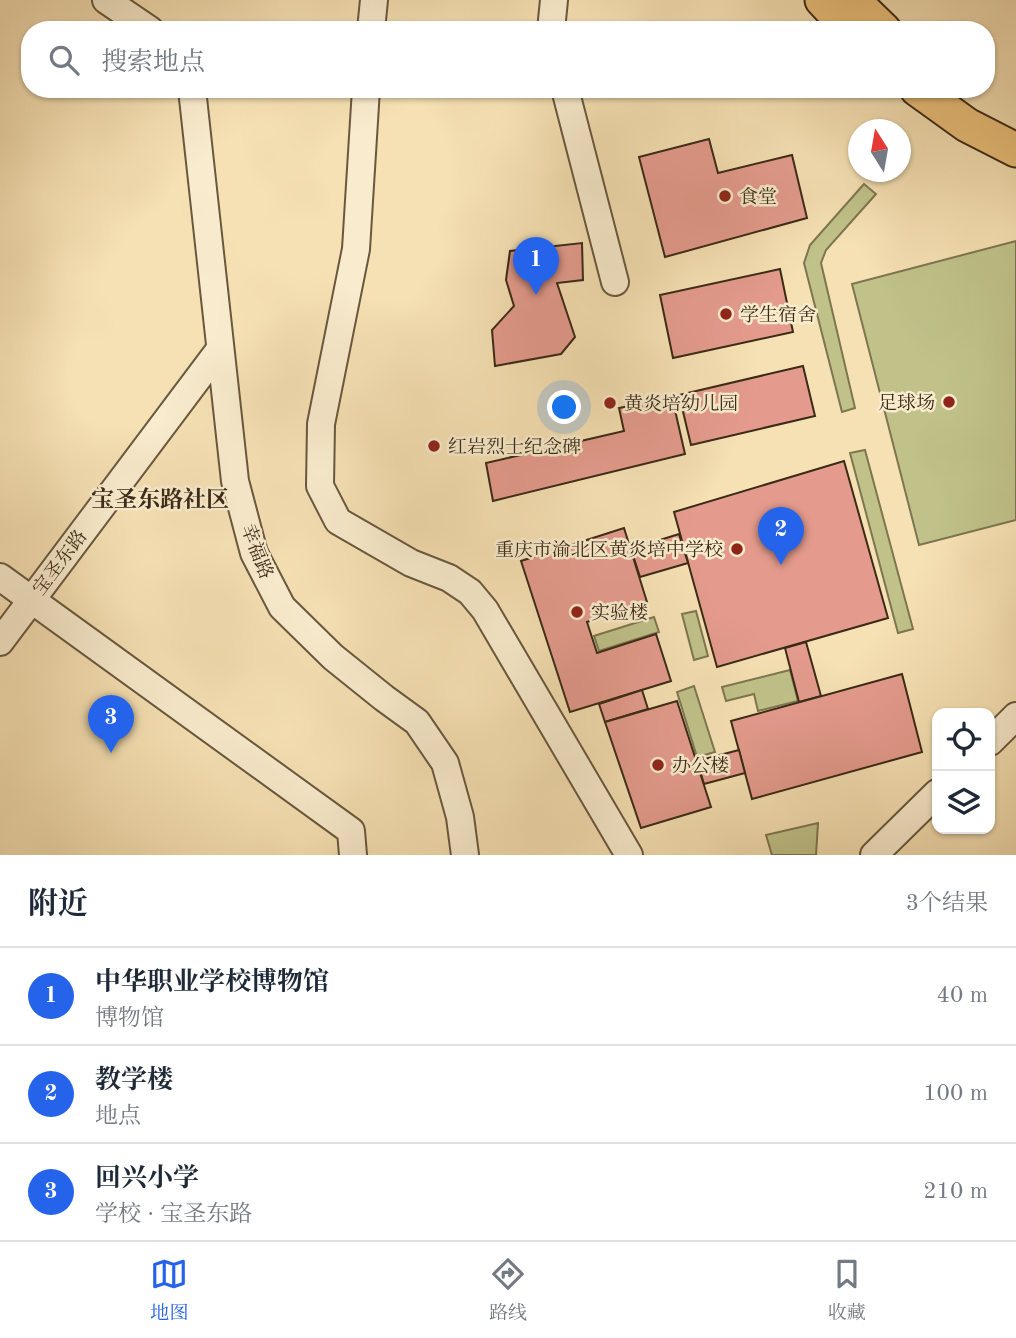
<!DOCTYPE html>
<html lang="zh">
<head>
<meta charset="utf-8">
<style>
	body { margin:0; font-family:"Old Standard TT","Noto Serif SC",serif; background:#f6f6f7; color:#1f2937 }
	.controls { position:absolute; right:21px; bottom:21px; display:grid; overflow:hidden; border-radius:14px; box-shadow:0 2px 5px #0004 }
	.controls button { width:63px; height:63px; display:grid; place-items:center; padding:0; border:0; border-bottom:2px solid #e0e1e3; background:#fff; color:#1f2937; font:35px sans-serif }
	.compass { position:absolute; left:848px; top:119px; width:63px; height:63px; border-radius:50%; background:#fff; box-shadow:0 2px 5px #0004; rotate:349deg }
	.you { position:absolute; left:565px; top:408px; width:24px; height:24px; margin:-18px; border:5px solid #fff; border-radius:50%; background:#1a73e8; box-shadow:0 0 0 10px #1a73e833 }
	.badge { display:grid; place-items:center; width:46px; height:46px; border-radius:50%; background:#2563eb; color:#fff; font-size:23px; font-weight:700 }
	.pin { position:absolute; translate:-50% -58px; filter:drop-shadow(0 2px 4px #0008) }
	.pin::after { content:''; position:absolute; top:37px; width:24px; height:21px; background:inherit; clip-path:polygon(0 0,100% 0,50% 100%) }
	.list { margin:0; padding:0; list-style:none }
	h2 { display:flex; justify-content:space-between; align-items:center; height:91px; margin:0; padding:0 28px; font-size:30px }
	h2 small { font-size:23px; font-weight:400; color:#747a83 }
	.list li { display:grid; grid-template-columns:46px 1fr auto; gap:21px; align-items:center; box-sizing:border-box; height:98px; padding:0 28px; border-top:2px solid #e0e1e3 }
	.list b { display:block; font-size:26px; white-space:nowrap }
	.list p { margin:0; font-size:23px; white-space:nowrap; color:#747a83 }
	.list em { font-size:23px; font-style:normal; color:#747a83 }
	.icon { flex:none; width:38px; height:38px; fill:none; stroke:currentColor; stroke-width:2; stroke-linecap:round; stroke-linejoin:round }
	.map { position:relative; flex:none; width:1016px; height:855px; overflow:hidden }
	.search { position:absolute; background:#fff; box-shadow:0 2px 5px #0004; left:21px; right:21px; top:21px; height:77px; display:flex; align-items:center; gap:18px; box-sizing:border-box; padding:0 24px; border-radius:28px; color:#747a83; font-size:26px }
	.sheet { height:385px; background:#fff }
	nav { display:flex; justify-content:space-around; align-items:center; box-sizing:border-box; height:98px; border-top:2px solid #e0e1e3; background:#fff; font-size:19px; color:#747a83 }
	nav a { display:grid; justify-items:center; gap:4px }
	nav .on { color:#2563eb }
	.map>svg:first-child { display:block }
	.green { fill:#c0c28a; stroke:#7d7650; stroke-width:2 }
	.building { fill:#e49b8d; stroke:#3a2a16; stroke-width:2 }
	.lines { fill:none; stroke-linecap:round; stroke-linejoin:round }
	.minor-casing { stroke:#69583e; stroke-width:30 }
	.major-casing { stroke:#3a2a16; stroke-width:37 }
	.minor { stroke:#f9ecce; stroke-width:26 }
	.major { stroke:#ebc07a; stroke-width:33 }
	.poi-dot { fill:#8f2418; stroke:#f9ecce; stroke-width:2.5 }
	.labels { text-anchor:middle; stroke-width:5; stroke-linejoin:round; paint-order:stroke }
	.poi-label { font-size:19px; fill:#3a2a16; stroke:#f9ecce; text-anchor:start }
	.street-label { font-size:19px; fill:#3a2a16; stroke:#f9ecce }
	.quarter-label { font-size:23px; font-weight:bold; fill:#3a2a16; stroke:#f9ecce }
</style>
</head>
<body>
<div class="map">
<svg width="1016" height="855" viewBox="0 0 1016 855">
	<rect width="100%" height="100%" fill="#f6e1b4"/>
	<filter id="stains"><feTurbulence type="fractalNoise" baseFrequency=".00286" numOctaves="4"/><feColorMatrix values="0 0 0 0 .2 0 0 0 0 .09 0 0 0 0 .02 0 0 0 .5 -.17"/></filter>
	<radialGradient id="worn" r=".72"><stop offset=".6" stop-color="#630" stop-opacity="0"/><stop offset="1" stop-color="#630" stop-opacity=".3"/></radialGradient>
	<g class="green">
		<path d="M864,184L876,194L826,250L821,263L855,408L842,412L804,263L810,245Z"/>
		<path d="M1016,241V520L919,545L852,284Z"/>
		<path d="M865,450L913,629L898,633L850,453Z"/>
		<path d="M696,611L708,656L694,660L682,614Z"/>
		<path d="M654,617L659,632L599,651L594,636Z"/>
		<path d="M790,670L798,701L758,711L754,694L726,701L722,687Z"/>
		<path d="M694,686L715,752L697,757L677,692Z"/>
		<path d="M818,823L816,855H772L766,835Z"/>
	</g>
	<g class="building">
		<path d="M709,139L718,173L792,155L807,218L665,257L639,157Z"/>
		<path d="M582,243L583,280L557,283L575,337L561,354L495,366L492,330L514,306L506,280L510,251Z"/>
		<path d="M780,269L793,332L673,358L660,295Z"/>
		<path d="M803,366L815,416L691,445L679,395Z"/>
		<path d="M672,397L685,454L493,501L486,463L624,431L619,408Z"/>
		<path d="M844,461L888,618L717,667L674,512Z"/>
		<path d="M624,528L647,602L587,622L597,653L656,634L671,681L570,712L521,561Z"/>
		<path d="M679,534L688,563L640,577L631,549Z"/>
		<path d="M806,642L821,696L799,702L785,648Z"/>
		<path d="M902,674L922,752L752,799L731,721Z"/>
		<path d="M642,690L648,709L605,722L599,704Z"/>
		<path d="M677,701L711,807L641,828L605,722Z"/>
		<path d="M739,750L745,773L704,784L697,761Z"/>
	</g>
	<g class="lines">
		<defs>
			<g id="minor">
				<path d="M106,0L150,30"/>
				<path d="M371,30L374,0"/>
				<path d="M551,30L554,0"/>
				<path d="M192,89L235,481L254,553L282,607L333,657L384,698L417,722L445,763L460,817L465,855"/>
				<path d="M366,89L356,249L321,424L320,486L338,521L411,563L449,578L470,592L485,610L629,855"/>
				<path d="M565,89L615,282"/>
				<path d="M0,577L351,831L353,855"/>
				<path d="M0,642L220,349"/>
				<path d="M990,742L1016,716"/>
				<path d="M874,855L937,793"/>
			</g>
			<g id="major">
				<path d="M822,0L850,30"/>
				<path d="M853,0L884,30"/>
				<path d="M917,89L967,125L1016,150"/>
			</g>
		</defs>
		<use href="#minor" class="minor-casing"/>
		<use href="#major" class="major-casing"/>
		<use href="#minor" class="minor"/>
		<use href="#major" class="major"/>
	</g>
	<g class="poi-dot">
		<circle cx="725" cy="196" r="7"/>
		<circle cx="726" cy="314" r="7"/>
		<circle cx="949" cy="402" r="7"/>
		<circle cx="610" cy="403" r="7"/>
		<circle cx="434" cy="446" r="7"/>
		<circle cx="737" cy="549" r="7"/>
		<circle cx="577" cy="612" r="7"/>
		<circle cx="658" cy="765" r="7"/>
	</g>
	<g class="labels">
		<g class="poi-label">
			<text x="739" y="203">食堂</text>
			<text x="740" y="321">学生宿舍</text>
			<text x="935" y="409" text-anchor="end">足球场</text>
			<text x="624" y="410">黄炎培幼儿园</text>
			<text x="448" y="453">红岩烈士纪念碑</text>
			<text x="723" y="556" text-anchor="end">重庆市渝北区黄炎培中学校</text>
			<text x="591" y="619">实验楼</text>
			<text x="672" y="772">办公楼</text>
		</g>
		<g class="street-label">
			<text transform="translate(258 551) rotate(69)" y="7">幸福路</text>
			<text transform="translate(59 562) rotate(-53)" y="7">宝圣东路</text>
		</g>
		<g class="quarter-label">
			<text x="160" y="507">宝圣东路社区</text>
		</g>
	</g>
	<rect width="100%" height="100%" filter="url(#stains)"/>
	<rect width="100%" height="100%" fill="url(#worn)"/>
</svg>
<div class="controls">
<button><svg class="icon" aria-label="locate" viewBox="0 0 24 24"><circle cx="12" cy="12" r="6"/><path d="M12 2v4M12 18v4M2 12h4M18 12h4"/></svg></button>
<button><svg class="icon" aria-label="layers" viewBox="0 0 24 24"><path d="M12 4l9 5-9 5-9-5zM3 14l9 5 9-5"/></svg></button>
</div>
<svg class="compass" viewBox="-18 -18 36 36"><path d="M0-13l5 13h-10z" fill="#e53935"/><path d="M0 13l5-13h-10z" fill="#747a83"/></svg>
<div class="you"></div>
<div class="pin badge" style="left:536px;top:295px">1</div>
<div class="pin badge" style="left:781px;top:565px">2</div>
<div class="pin badge" style="left:111px;top:753px">3</div>
<div class="search"><svg class="icon" aria-label="search" viewBox="0 0 24 24"><circle cx="10" cy="10" r="6"/><path d="M15 15l6 6"/></svg>搜索地点</div>
</div>
<section class="sheet">
<h2>附近<small>3个结果</small></h2>
<ul class="list">
<li><span class="badge">1</span><div><b>中华职业学校博物馆</b><p>博物馆</p></div><em>40 m</em></li>
<li><span class="badge">2</span><div><b>教学楼</b><p>地点</p></div><em>100 m</em></li>
<li><span class="badge">3</span><div><b>回兴小学</b><p>学校 · 宝圣东路</p></div><em>210 m</em></li>
</ul>
</section>
<nav>
<a class="on"><svg class="icon" aria-label="map" viewBox="0 0 24 24"><path d="M3 6l6-2 6 2 6-2v14l-6 2-6-2-6 2zM9 4v14M15 6v14"/></svg>地图</a>
<a><svg class="icon" aria-label="directions" viewBox="0 0 24 24"><path d="M12 3l9 9-9 9-9-9zM9 14v-3h6M13 9l2 2-2 2"/></svg>路线</a>
<a><svg class="icon" aria-label="saved" viewBox="0 0 24 24"><path d="M7 4h10v16l-5-4-5 4z"/></svg>收藏</a>
</nav>
</body>
</html>
